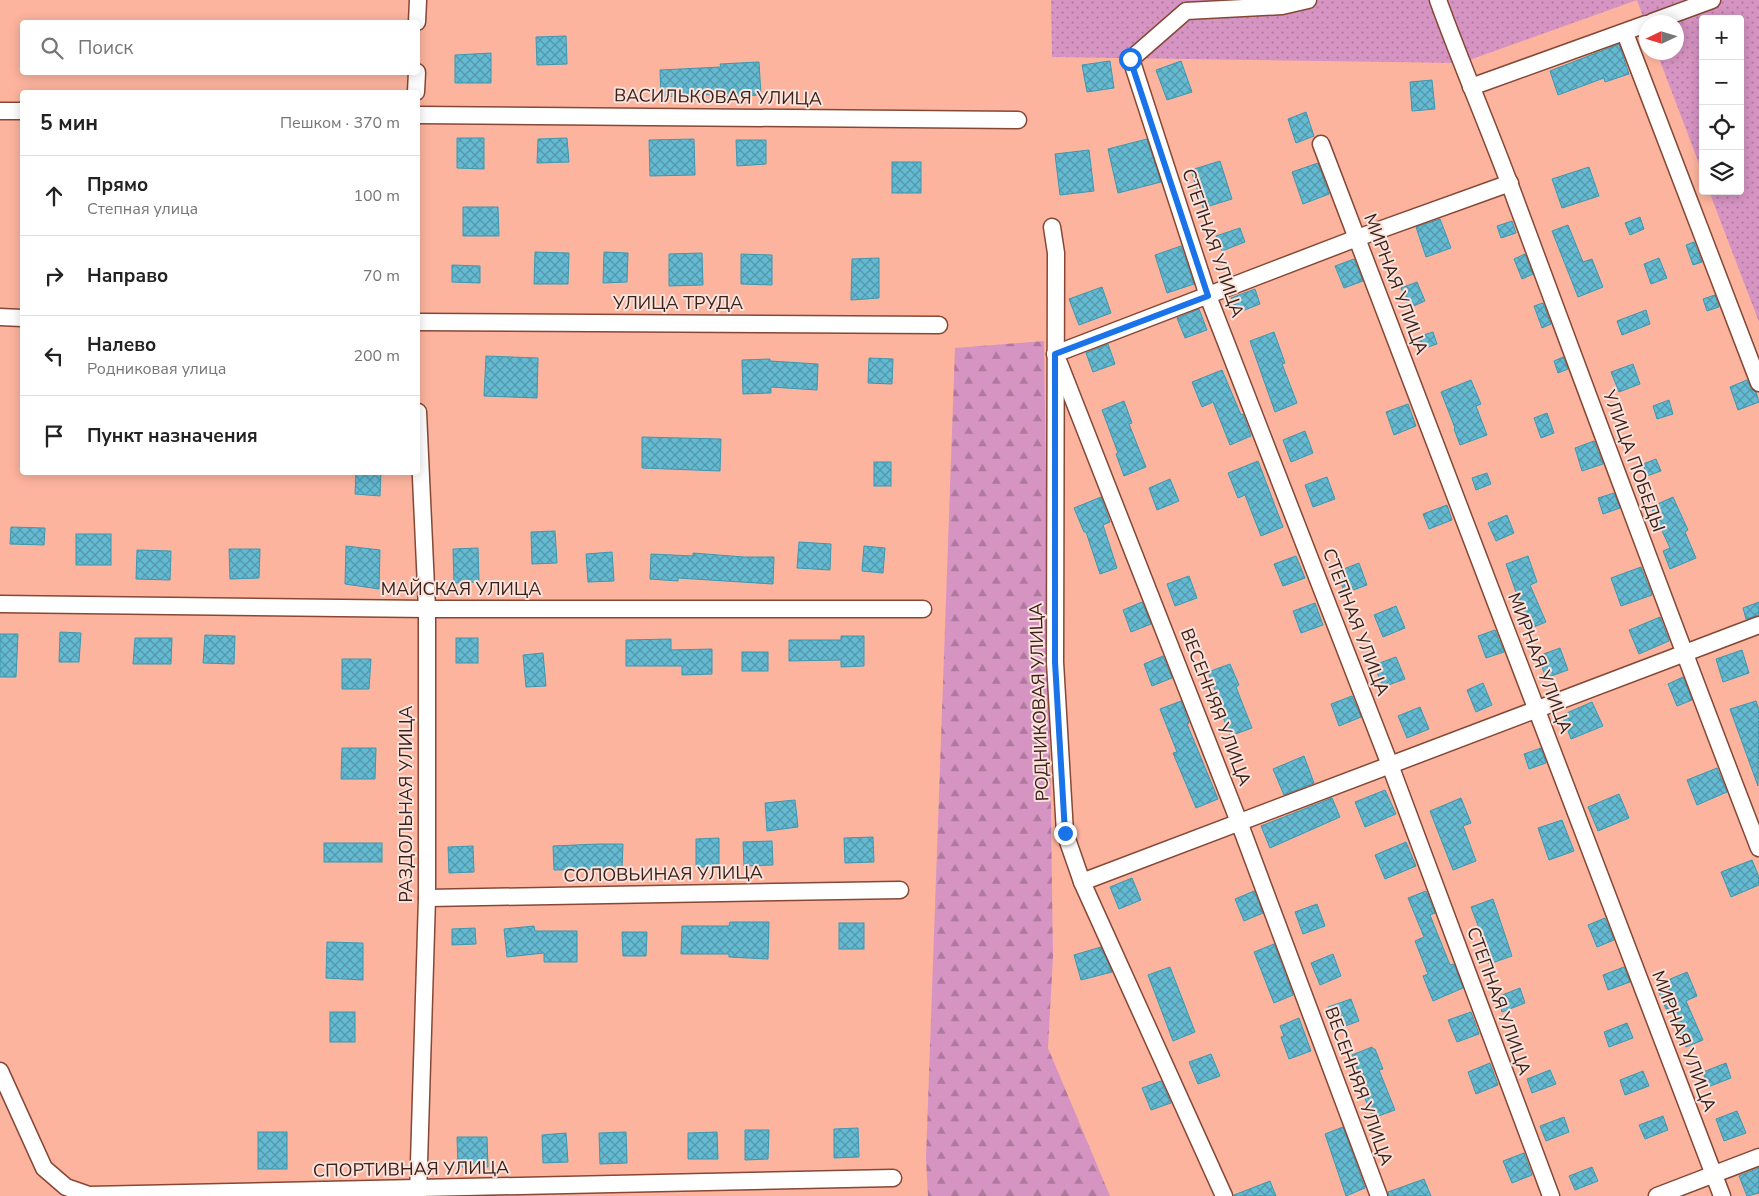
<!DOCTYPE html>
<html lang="ru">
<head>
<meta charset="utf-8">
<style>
	body { margin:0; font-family:"Nunito Sans",sans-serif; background:#f2f2f2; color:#222 }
	.controls { position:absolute; right:15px; top:15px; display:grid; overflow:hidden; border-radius:5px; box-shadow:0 2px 12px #0003 }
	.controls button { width:45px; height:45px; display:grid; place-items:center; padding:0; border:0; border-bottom:1px solid #e0e0e0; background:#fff; color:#222; font:25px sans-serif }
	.compass { position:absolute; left:1639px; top:15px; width:45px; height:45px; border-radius:50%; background:#fff; box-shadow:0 2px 12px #0003; rotate:266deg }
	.stop { position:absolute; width:15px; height:15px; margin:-11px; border:4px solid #1a73e8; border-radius:50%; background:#fff }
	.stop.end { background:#1a73e8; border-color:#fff; box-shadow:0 1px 5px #0008 }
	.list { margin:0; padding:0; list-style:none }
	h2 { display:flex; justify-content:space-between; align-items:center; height:65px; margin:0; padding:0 20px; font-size:21px }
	h2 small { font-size:16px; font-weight:400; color:#767676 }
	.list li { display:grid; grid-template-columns:32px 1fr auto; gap:15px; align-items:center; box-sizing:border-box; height:80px; padding:0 20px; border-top:1px solid #e0e0e0 }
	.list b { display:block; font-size:19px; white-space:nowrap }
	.list p { margin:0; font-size:16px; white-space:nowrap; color:#767676 }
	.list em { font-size:16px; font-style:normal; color:#767676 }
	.icon { flex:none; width:28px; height:28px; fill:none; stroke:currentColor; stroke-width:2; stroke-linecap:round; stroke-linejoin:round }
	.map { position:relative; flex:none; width:1759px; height:1196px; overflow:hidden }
	.search { position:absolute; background:#fff; box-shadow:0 2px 12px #0003; left:20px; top:20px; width:400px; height:55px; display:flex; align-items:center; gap:12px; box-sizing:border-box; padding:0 18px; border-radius:5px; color:#767676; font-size:19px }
	.panel { position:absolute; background:#fff; box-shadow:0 2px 12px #0003; left:20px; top:90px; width:400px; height:385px; border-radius:5px }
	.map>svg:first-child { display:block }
	.grass { fill:url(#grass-dots) }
	.forest { fill:url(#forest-firs) }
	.building { fill:url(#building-cross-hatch); stroke:#3e98af }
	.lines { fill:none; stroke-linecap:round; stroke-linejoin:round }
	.minor-casing { stroke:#864734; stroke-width:19 }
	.minor { stroke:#fff; stroke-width:16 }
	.route { stroke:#1a73e8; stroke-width:6 }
	.labels { text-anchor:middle; stroke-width:4; stroke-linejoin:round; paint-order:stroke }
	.street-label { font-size:18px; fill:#3b2017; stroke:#fae3dc }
</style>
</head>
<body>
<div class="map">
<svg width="1759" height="1196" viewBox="0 0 1759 1196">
	<defs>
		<pattern id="grass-dots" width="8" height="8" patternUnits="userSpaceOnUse" patternTransform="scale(1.25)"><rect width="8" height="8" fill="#d694c3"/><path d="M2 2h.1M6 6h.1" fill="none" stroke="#af789d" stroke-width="1.8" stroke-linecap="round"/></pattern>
		<pattern id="forest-firs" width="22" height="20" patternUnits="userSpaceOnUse" patternTransform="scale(1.25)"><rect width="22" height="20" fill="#d694c3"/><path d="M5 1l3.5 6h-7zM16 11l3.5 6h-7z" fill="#af789d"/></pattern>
		<pattern id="building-cross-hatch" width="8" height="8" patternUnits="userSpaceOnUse" patternTransform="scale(1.25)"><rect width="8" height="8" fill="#63bad2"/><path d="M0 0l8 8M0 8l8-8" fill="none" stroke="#5397a9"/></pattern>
	</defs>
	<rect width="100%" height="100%" fill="#fcb49e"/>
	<path class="grass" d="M1051,0H1759V322L1709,191H1740V19H1703V174L1657,53L1676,52V22H1646V25L1637,0L1461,63L1052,57Z"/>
	<path class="forest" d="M1044,341L1053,956L1048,1048L1110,1196H928L926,1158L955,348Z"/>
	<g class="building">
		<path d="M566,36L567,64L537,65L536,37Z"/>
		<path d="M1619,44L1629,74L1605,82L1604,78L1558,95L1550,71Z"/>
		<path d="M491,53V83H455V55Z"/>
		<path d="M1110,61L1114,88L1087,92L1082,65Z"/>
		<path d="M1181,61L1192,92L1167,100L1156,70Z"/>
		<path d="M759,62L761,95L722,97V94L661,97L660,70L721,67L720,64Z"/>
		<path d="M1432,80L1435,109L1412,111L1410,82Z"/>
		<path d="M1306,112L1314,136L1296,143L1288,119Z"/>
		<path d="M457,138H484V169L457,168Z"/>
		<path d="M567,138L569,162L537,163L538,139Z"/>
		<path d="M694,139L695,175L650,176L649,140Z"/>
		<path d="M1147,139L1161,182L1118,193L1108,149Z"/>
		<path d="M736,140H766V164L737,166Z"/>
		<path d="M1089,150L1094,191L1060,195L1055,154Z"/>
		<path d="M1220,161L1232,199L1203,208L1191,170Z"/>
		<rect x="892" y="162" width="29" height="31"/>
		<path d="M1318,163L1329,194L1303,204L1292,172Z"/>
		<path d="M1589,167L1599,196L1562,208L1552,179Z"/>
		<path d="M463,207H498L499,236H463Z"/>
		<path d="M1640,217L1644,229L1630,235L1625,223Z"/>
		<path d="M1440,219L1451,248L1426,257L1416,227Z"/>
		<path d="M1512,221L1516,233L1501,238L1497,226Z"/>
		<path d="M1568,225L1583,262L1592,259L1603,287L1578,297L1552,231Z"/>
		<path d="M1240,228L1245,242L1222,251L1216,236Z"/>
		<path d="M1694,242L1702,262L1693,265L1686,245Z"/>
		<path d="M1181,246L1194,284L1167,293L1155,255Z"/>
		<path d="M535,252L569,253L568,284H534Z"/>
		<path d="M604,252L628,253L627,282L603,283Z"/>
		<path d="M702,253L703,285L669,286V254Z"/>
		<path d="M741,254L772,255V285L741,284Z"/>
		<path d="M1525,254L1533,274L1522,279L1514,259Z"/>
		<path d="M879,258V298L851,300L852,259Z"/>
		<path d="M1659,258L1667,278L1651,284L1644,264Z"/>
		<path d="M1354,259L1363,281L1344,288L1335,266Z"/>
		<path d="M452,265L480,266V283L452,282Z"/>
		<path d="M1417,282L1425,301L1409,308L1401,288Z"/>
		<path d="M1102,287L1111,313L1079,325L1069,299Z"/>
		<path d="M1255,289L1260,304L1237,313L1231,298Z"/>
		<path d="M1715,295L1719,307L1707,311L1703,299Z"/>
		<path d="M1543,303L1551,324L1542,328L1534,306Z"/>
		<path d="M1199,309L1207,330L1185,338L1177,318Z"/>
		<path d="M1646,310L1650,324L1622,335L1617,321Z"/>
		<path d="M1274,332L1285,363L1282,364L1297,403L1275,412L1250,341Z"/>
		<path d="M1433,332L1437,344L1422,349L1417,337Z"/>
		<path d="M1108,344L1115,364L1093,372L1086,353Z"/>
		<path d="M486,356L538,358L537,398L484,396Z"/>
		<path d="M1563,357L1568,369L1558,373L1554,361Z"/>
		<path d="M869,358L893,359L892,384L868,383Z"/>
		<path d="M770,359V361L818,364L817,390L771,387V393L743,394L742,360Z"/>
		<path d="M1633,364L1640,384L1619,392L1611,372Z"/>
		<path d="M1222,370L1241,415L1243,414L1251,436L1230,445L1213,402L1202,407L1192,382Z"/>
		<path d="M1471,380L1481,404L1476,406L1487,435L1460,445L1454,429L1455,428L1441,392Z"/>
		<path d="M1747,380L1752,390L1756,392L1759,402L1738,410L1730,387Z"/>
		<path d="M1669,400L1673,414L1657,419L1653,406Z"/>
		<path d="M1124,401L1132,423L1129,424L1146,467L1124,476L1116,454L1118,453L1102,410Z"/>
		<path d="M1408,404L1416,426L1394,435L1386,412Z"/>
		<path d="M1547,413L1554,433L1541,438L1534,418Z"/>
		<path d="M1305,431L1313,453L1291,462L1283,440Z"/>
		<path d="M642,437L721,439L720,471L642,468Z"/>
		<path d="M1594,441L1603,464L1582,471L1575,448Z"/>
		<path d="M1656,459L1661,471L1647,476L1643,464Z"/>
		<path d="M1258,461L1283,527L1261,536L1245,495L1238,498L1228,473Z"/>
		<rect x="874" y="462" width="17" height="24"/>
		<path d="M356,472H381L380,496L355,494Z"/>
		<path d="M1487,473L1491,484L1476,490L1472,478Z"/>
		<path d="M1327,477L1335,499L1313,507L1305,485Z"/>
		<path d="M1170,479L1179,501L1157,510L1149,488Z"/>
		<path d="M1614,493L1620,508L1603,514L1598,498Z"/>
		<path d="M1101,497L1110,522L1103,525L1117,568L1100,574L1086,532H1084L1074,508Z"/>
		<path d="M1673,497L1688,530L1685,532L1696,558L1670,569L1663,551L1670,548L1651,507Z"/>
		<path d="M1447,505L1452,520L1429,529L1423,514Z"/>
		<path d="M1507,515L1514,533L1496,541L1488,523Z"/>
		<path d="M11,527L45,528L44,545L10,544Z"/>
		<path d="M555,531L557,563L532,564L531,532Z"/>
		<rect x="76" y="534" width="35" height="31"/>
		<path d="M799,542L831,544L830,570L797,568Z"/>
		<path d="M346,546L380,550L379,589L345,584Z"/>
		<path d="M864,546L885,548L883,573L862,571Z"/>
		<path d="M478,548L479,582L454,583L453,549Z"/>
		<path d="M229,549H260L259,578L230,579Z"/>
		<path d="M137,550L171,551L170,580L136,579Z"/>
		<path d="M612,552L614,581L588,582L586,554Z"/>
		<path d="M693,553L744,557H774L773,584L678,578V581L650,579L651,554L693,556Z"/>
		<path d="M1296,556L1305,578L1283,586L1274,564Z"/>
		<path d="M1528,556L1537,582L1530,585L1546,622L1529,629L1520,607L1521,606L1506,564Z"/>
		<path d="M1359,563L1367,585L1345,593L1336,572Z"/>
		<path d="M1641,567L1652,595L1621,606L1611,578Z"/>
		<path d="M1189,576L1197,598L1175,606L1167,584Z"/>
		<path d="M1142,602L1151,624L1131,632L1123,610Z"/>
		<path d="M1759,602V615L1746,619L1743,608Z"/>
		<path d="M1315,603L1323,625L1301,633L1293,611Z"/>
		<path d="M1396,606L1405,628L1383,637L1374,615Z"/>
		<path d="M1660,617L1669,641L1639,654L1629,630Z"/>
		<path d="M1495,630L1504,652L1486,658L1478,636Z"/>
		<path d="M60,632L81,633L79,662H59Z"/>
		<path d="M0,634H18L16,677H0Z"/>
		<path d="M205,635L235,636L234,664L203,663Z"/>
		<path d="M841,636H864V666L841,667V660L789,661V640H841Z"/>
		<path d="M135,638H172L171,664H133Z"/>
		<rect x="456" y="638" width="22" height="25"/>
		<path d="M671,639V650L712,649V674L682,675V666H626V640Z"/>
		<path d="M1560,648L1568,670L1546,678L1538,656Z"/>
		<path d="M1742,650L1749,673L1723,682L1716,659Z"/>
		<rect x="742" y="652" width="26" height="19"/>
		<path d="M543,653L546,686L526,687L523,655Z"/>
		<path d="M1163,656L1172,678L1152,686L1144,664Z"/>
		<path d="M1396,657L1405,679L1383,687L1374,665Z"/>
		<path d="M342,659H371L369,689H342Z"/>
		<path d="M1230,664L1239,685L1236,687L1252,728L1230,736L1222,714L1224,713L1208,672Z"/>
		<path d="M1683,677L1692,700L1677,706L1668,684Z"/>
		<path d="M1483,683L1492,705L1476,712L1467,690Z"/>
		<path d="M1352,696L1361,717L1339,726L1331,704Z"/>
		<path d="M1181,701L1189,723L1187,724L1218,799L1196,808L1173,753L1177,752L1160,709Z"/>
		<path d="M1756,701L1759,710L1758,786L1730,709Z"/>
		<path d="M1592,702L1603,726L1571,739L1562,715Z"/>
		<path d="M1420,707L1429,729L1407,738L1398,716Z"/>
		<path d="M342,748H376L375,779H341Z"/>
		<path d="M1541,748L1546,763L1529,769L1524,754Z"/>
		<path d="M1304,756L1314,783L1284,795L1273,769Z"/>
		<path d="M1717,768L1727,792L1697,805L1687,780Z"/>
		<path d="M1385,790L1396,814L1365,827L1355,802Z"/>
		<path d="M1619,794L1629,818L1598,831L1588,807Z"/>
		<path d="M1332,798L1340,817L1270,848L1261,826Z"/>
		<path d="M1461,798L1471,823L1463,826L1476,861L1453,870L1430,811Z"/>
		<path d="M795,800L798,827L767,831L765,803Z"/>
		<path d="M1562,820L1574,851L1549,860L1538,828Z"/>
		<path d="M873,837L874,862L845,863L844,838Z"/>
		<path d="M719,838V867H696V839Z"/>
		<path d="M772,841L773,865L744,866L743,842Z"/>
		<path d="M1406,842L1416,866L1385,879L1375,855Z"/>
		<rect x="324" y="843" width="58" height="19"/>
		<path d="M598,844H623L622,869L554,870L553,846Z"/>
		<path d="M473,846L474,872L449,873L448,847Z"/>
		<path d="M1752,860L1759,877V885L1731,897L1721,872Z"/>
		<path d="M1132,878L1141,900L1119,909L1110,887Z"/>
		<path d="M1254,891L1263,913L1244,921L1235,899Z"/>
		<path d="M1426,891L1435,913L1430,915L1450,965L1454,964L1463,988L1433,1001L1423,976L1428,974L1415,941L1424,937L1408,898Z"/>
		<path d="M1493,899L1512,956L1489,964L1484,950L1487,949L1471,907Z"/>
		<path d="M1317,904L1325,926L1303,934L1295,912Z"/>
		<path d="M1605,918L1614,940L1597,947L1588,925Z"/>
		<path d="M730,922H769L768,959L729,957V954H681L682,926H729Z"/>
		<rect x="839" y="923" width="25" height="26"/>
		<path d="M534,926L535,931H577V962H544V953L507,957L504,929Z"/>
		<path d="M475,928L476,944L452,945V929Z"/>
		<path d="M622,932H647L646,956H623Z"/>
		<path d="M327,942L363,943V980L326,978Z"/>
		<path d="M1274,944L1293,995L1274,1003L1254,952Z"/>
		<path d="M1101,947L1112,972L1081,980L1074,955Z"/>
		<path d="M1333,954L1341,976L1320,985L1311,963Z"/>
		<path d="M1170,967L1195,1032L1173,1041L1148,975Z"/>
		<path d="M1624,967L1630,982L1608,990L1603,975Z"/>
		<path d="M1687,972L1697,996L1686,1001L1703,1040L1686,1047L1670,1008L1666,1009L1656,985Z"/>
		<path d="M1520,988L1525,1003L1502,1012L1497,997Z"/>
		<path d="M1351,999L1359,1021L1337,1029L1328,1007Z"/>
		<rect x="330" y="1012" width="25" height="30"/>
		<path d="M1471,1012L1479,1034L1457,1042L1448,1020Z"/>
		<path d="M1299,1018L1311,1051L1289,1059L1281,1037L1284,1036L1280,1026Z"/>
		<path d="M1627,1023L1633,1038L1609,1047L1604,1032Z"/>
		<path d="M1372,1047L1373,1049H1375L1383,1069L1379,1070L1395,1110L1373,1118L1364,1096L1367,1095L1352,1055Z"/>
		<path d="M1211,1054L1220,1076L1198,1084L1189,1062Z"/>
		<path d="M1490,1063L1498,1085L1476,1094L1468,1072Z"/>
		<path d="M1726,1063L1731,1078L1708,1087L1703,1072Z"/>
		<path d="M1550,1070L1556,1084L1532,1093L1527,1079Z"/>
		<path d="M1643,1071L1649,1086L1625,1095L1620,1080Z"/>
		<path d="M1161,1081L1171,1103L1151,1110L1142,1088Z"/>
		<path d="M1737,1111L1746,1133L1724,1141L1716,1119Z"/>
		<path d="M1663,1116L1668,1130L1645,1139L1639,1125Z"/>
		<path d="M1564,1117L1569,1132L1546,1141L1540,1126Z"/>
		<path d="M1343,1127L1365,1188L1346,1196L1325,1134Z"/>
		<path d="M858,1128L859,1157L834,1158V1129Z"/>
		<path d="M745,1130H769L768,1159L745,1160Z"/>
		<rect x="258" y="1132" width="29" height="37"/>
		<path d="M626,1132L627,1163L600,1164L599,1133Z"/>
		<path d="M717,1132L718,1159H688V1133Z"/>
		<path d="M566,1133L568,1162L543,1163L542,1135Z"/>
		<path d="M457,1137H487L488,1167H458Z"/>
		<path d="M1524,1153L1532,1175L1512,1183L1503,1161Z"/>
		<path d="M1592,1167L1598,1181L1575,1190L1569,1176Z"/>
		<path d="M1759,1168V1193L1747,1196L1739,1176Z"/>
		<path d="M1424,1179L1431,1196H1389L1388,1192Z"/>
		<path d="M1270,1181L1276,1196H1234V1195Z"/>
	</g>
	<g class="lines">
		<defs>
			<g id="minor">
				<path d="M1308,0L1282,6L1186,11L1131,59L1208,296L1390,765L1551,1196"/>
				<path d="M1438,0C1463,69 1492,135 1517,204C1597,419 1676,634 1759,848"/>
				<path d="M417,22L418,0"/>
				<path d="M1652,22L1712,0"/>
				<path d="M1625,33L1759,383"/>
				<path d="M1471,87L1646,24"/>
				<path d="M416,92L417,72"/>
				<path d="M0,111H22"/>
				<path d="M418,115L1018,120"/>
				<path d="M1321,144L1722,1196"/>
				<path d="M1052,227L1056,253L1055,662L1065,833L1082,882L1224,1196"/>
				<path d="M0,317L22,318"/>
				<path d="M418,322L939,325"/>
				<path d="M1055,354L1357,238L1510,183"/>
				<path d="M1059,363L1239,822L1379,1196"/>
				<path d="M418,412L427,609V898L418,1196"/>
				<path d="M0,604L427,609H923"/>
				<path d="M1082,882L1759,625"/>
				<path d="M427,898L900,890"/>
				<path d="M0,1071L44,1168L66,1187L89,1195L893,1178"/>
				<path d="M1657,1196L1759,1157"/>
			</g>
		</defs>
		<use href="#minor" class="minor-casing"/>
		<use href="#minor" class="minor"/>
	</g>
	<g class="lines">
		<path class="route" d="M1065,833L1055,662V354L1208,296L1130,59"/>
	</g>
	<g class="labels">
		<g class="street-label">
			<text transform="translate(718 97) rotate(1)" y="6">ВАСИЛЬКОВАЯ УЛИЦА</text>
			<text transform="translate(1213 243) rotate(71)" y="6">СТЕПНАЯ УЛИЦА</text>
			<text transform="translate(1396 284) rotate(69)" y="6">МИРНАЯ УЛИЦА</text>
			<text x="678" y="309">УЛИЦА ТРУДА</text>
			<text transform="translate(1634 461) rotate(70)" y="6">УЛИЦА ПОБЕДЫ</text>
			<text x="461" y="595">МАЙСКАЯ УЛИЦА</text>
			<text transform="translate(1356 622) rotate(69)" y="6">СТЕПНАЯ УЛИЦА</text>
			<text transform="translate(1540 663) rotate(69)" y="6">МИРНАЯ УЛИЦА</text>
			<text transform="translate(1039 702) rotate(-92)" y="6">РОДНИКОВАЯ УЛИЦА</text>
			<text transform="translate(1216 707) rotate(69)" y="6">ВЕСЕННЯЯ УЛИЦА</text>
			<text transform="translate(406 804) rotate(-90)" y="6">РАЗДОЛЬНАЯ УЛИЦА</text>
			<text transform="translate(663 874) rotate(-1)" y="6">СОЛОВЬИНАЯ УЛИЦА</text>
			<text transform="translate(1499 1001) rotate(70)" y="6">СТЕПНАЯ УЛИЦА</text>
			<text transform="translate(1684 1041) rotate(69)" y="6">МИРНАЯ УЛИЦА</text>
			<text transform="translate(1359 1086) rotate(70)" y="6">ВЕСЕННЯЯ УЛИЦА</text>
			<text transform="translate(411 1169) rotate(-1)" y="6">СПОРТИВНАЯ УЛИЦА</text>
		</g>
	</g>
</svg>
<div class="controls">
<button>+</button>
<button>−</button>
<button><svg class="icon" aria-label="locate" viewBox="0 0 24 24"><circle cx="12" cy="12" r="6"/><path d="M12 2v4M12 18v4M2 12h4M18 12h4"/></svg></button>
<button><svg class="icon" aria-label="layers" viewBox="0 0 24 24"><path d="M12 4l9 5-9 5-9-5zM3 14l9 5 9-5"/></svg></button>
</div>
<svg class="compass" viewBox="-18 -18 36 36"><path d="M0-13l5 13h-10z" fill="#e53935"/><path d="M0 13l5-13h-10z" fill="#767676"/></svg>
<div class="stop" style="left:1130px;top:59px"></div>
<div class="stop end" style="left:1065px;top:833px"></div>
<div class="search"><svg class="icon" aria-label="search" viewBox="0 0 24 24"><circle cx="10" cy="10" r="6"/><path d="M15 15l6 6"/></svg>Поиск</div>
<section class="panel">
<h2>5 мин<small>Пешком · 370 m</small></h2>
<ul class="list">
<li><svg class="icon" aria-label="ahead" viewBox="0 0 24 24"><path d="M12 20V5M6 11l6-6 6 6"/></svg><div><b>Прямо</b><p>Степная улица</p></div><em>100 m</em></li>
<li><svg class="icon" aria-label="right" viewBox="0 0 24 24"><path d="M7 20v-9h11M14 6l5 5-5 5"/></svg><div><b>Направо</b></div><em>70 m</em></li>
<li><svg class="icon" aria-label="left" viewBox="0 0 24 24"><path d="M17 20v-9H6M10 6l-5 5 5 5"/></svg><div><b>Налево</b><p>Родниковая улица</p></div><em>200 m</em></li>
<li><svg class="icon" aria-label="arrive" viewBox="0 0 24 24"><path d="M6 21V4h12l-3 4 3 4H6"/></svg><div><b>Пункт назначения</b></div></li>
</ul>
</section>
</div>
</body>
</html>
